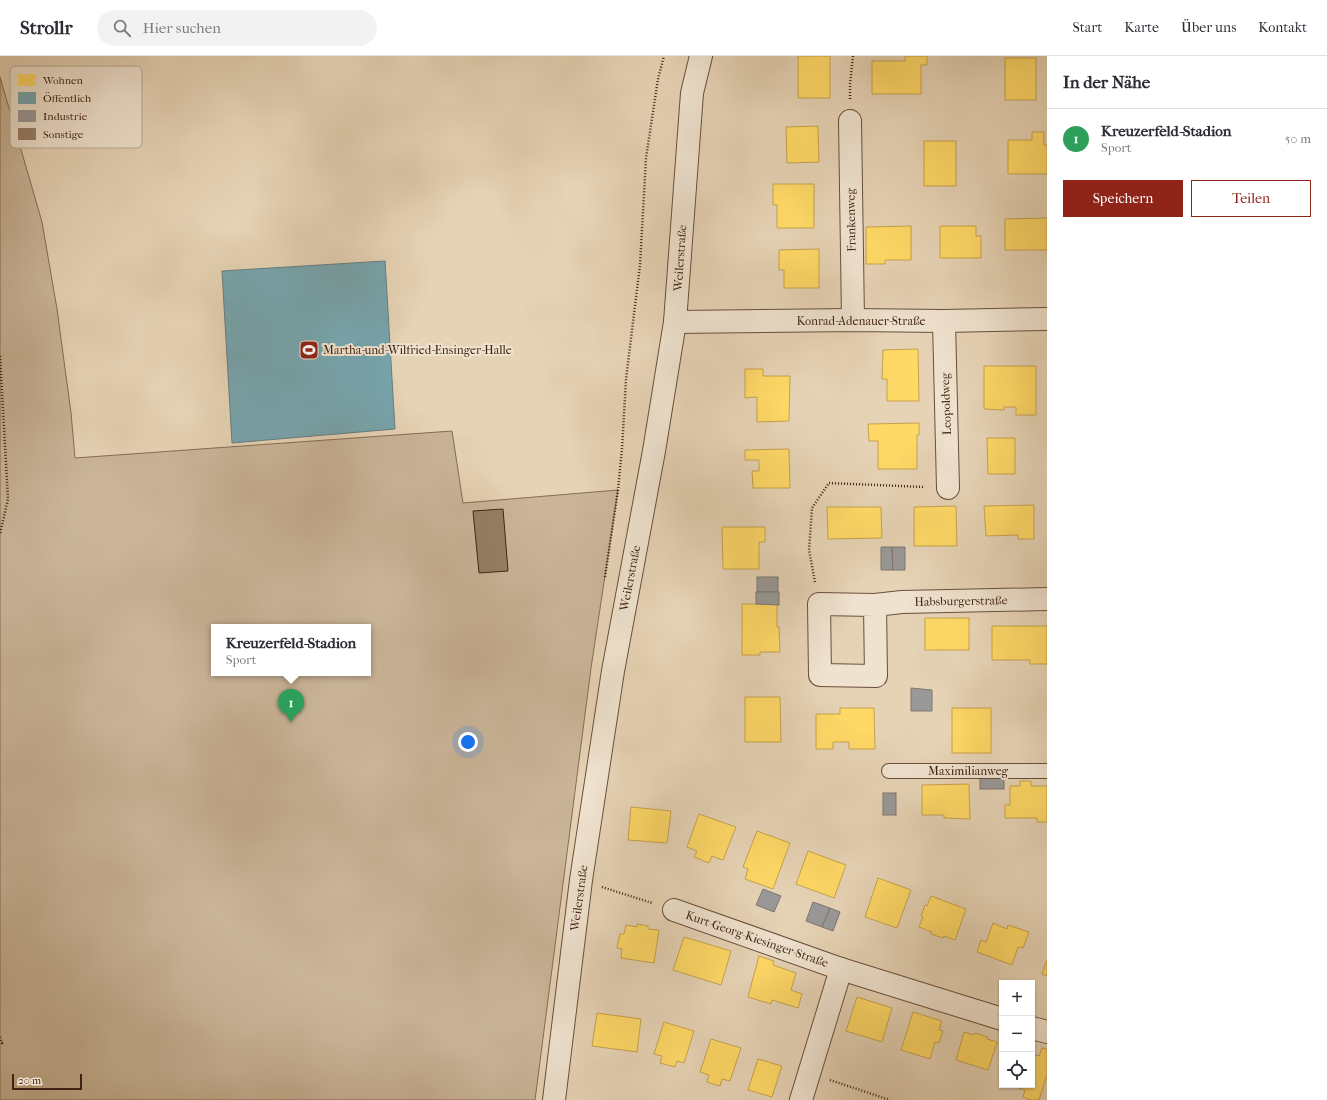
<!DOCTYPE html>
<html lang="de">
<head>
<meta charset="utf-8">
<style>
	body { margin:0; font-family:"IM FELL French Canon",serif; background:#f2f2f3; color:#2b2b33 }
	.controls { position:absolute; right:12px; bottom:12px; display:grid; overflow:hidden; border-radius:0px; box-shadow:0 1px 3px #0004 }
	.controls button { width:36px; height:36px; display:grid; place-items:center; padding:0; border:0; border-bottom:1px solid #e1e1e2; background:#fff; color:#2b2b33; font:20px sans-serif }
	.scale { position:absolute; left:12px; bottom:10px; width:70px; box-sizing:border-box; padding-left:4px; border:2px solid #402312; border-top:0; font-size:11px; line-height:14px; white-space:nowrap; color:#402312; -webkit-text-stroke:3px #efe2cf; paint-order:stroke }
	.you { position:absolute; left:468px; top:686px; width:14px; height:14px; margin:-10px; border:3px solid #fff; border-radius:50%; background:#1a73e8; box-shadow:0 0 0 6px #1a73e833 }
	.badge { display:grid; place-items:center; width:26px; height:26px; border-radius:50%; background:#8f2418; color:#fff; font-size:13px; font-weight:700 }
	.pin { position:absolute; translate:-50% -33px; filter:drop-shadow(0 1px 2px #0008) }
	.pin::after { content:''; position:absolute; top:21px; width:14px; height:12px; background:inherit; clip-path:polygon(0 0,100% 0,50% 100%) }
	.popup { position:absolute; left:211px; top:568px; width:160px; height:52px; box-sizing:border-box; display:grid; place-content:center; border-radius:0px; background:#fff; filter:drop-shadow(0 1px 3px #0005); font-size:13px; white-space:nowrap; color:#7c7c81 }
	.popup b { font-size:15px; color:#2b2b33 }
	.popup::after { content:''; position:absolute; left:50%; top:100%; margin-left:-8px; border:8px solid transparent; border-top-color:#fff }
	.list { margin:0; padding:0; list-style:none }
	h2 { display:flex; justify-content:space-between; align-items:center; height:52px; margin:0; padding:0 16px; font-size:17px }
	h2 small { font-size:13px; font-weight:400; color:#7c7c81 }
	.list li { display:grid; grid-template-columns:26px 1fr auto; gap:12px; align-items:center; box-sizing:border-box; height:60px; padding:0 16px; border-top:1px solid #e1e1e2 }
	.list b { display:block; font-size:15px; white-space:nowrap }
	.list p { margin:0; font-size:13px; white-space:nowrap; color:#7c7c81 }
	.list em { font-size:13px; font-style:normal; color:#7c7c81 }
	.actions { display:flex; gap:8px; padding:12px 16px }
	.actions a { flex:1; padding:9px 0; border:1px solid #8f2418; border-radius:0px; text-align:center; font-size:14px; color:#8f2418 }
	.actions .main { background:#8f2418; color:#fff }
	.icon { flex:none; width:22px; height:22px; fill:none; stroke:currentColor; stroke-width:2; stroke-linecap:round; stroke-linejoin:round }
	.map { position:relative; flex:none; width:1047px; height:1044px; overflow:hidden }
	header { display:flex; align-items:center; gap:24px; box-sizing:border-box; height:56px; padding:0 20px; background:#fff; border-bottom:1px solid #e1e1e2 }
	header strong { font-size:19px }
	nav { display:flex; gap:22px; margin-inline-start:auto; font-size:14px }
	.search { width:280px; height:36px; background:#f2f2f3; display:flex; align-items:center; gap:10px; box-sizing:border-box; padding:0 14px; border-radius:22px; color:#7c7c81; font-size:15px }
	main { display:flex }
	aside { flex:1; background:#fff }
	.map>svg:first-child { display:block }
	.green { fill:#cab599; stroke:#856c56; fill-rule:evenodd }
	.homes { fill:#ffd966; stroke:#c6a24d }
	.public { fill:#76a5af; stroke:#667e80 }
	.industry { fill:#999; stroke:#7e7670 }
	.building { fill:#967f67; stroke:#402312 }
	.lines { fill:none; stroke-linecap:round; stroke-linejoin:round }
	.service-casing { stroke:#6a4f3b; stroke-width:16 }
	.minor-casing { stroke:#6a4f3b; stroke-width:24 }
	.path { stroke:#402312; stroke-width:2.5; stroke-dasharray:1 2; stroke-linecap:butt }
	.service { stroke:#efe2cf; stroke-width:14 }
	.minor { stroke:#efe2cf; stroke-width:22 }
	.labels { text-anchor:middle; stroke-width:4; stroke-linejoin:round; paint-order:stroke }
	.street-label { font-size:12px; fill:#402312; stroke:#efe2cf }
	.poi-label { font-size:12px; fill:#402312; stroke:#efe2cf; text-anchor:start }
	.key { fill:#efe2cf; stroke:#baa996; stroke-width:1 }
	.key-label { font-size:11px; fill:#402312 }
</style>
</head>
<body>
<header>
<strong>Strollr</strong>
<div class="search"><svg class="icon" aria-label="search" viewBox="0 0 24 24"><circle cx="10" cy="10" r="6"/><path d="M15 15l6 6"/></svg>Hier suchen</div>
<nav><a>Start</a><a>Karte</a><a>Über uns</a><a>Kontakt</a></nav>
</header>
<main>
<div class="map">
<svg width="1047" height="1044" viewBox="0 0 1047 1044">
	<rect width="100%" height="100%" fill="#e6d3b5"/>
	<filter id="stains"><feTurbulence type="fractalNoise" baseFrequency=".005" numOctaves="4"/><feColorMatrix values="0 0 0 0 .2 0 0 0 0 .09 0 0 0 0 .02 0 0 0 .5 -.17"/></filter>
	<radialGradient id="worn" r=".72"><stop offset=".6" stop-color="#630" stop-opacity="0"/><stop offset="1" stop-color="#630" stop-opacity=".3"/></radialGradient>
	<path class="green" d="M0,21L42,166L57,253L71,357L75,402L452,375L463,447L618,434L591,612L535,1044H0ZM214,571H368V617H214Z"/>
	<g class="homes">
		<rect x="798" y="0" width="32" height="42"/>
		<path d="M905,0H927V9H921V38H872V5H905Z"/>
		<rect x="1005" y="2" width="31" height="42"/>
		<path d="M818,70L819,106L787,107L786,71Z"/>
		<path d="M1032,76H1044V89H1047V118H1008V84H1032Z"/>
		<rect x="924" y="85" width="32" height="45"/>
		<path d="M773,128H814V172H777V149H773Z"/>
		<path d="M1047,162V194H1005V163Z"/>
		<path d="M911,170V204H885V208H866V171Z"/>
		<path d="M940,170H976V180H981V202H940Z"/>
		<path d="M819,193V232H784V214H779V194Z"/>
		<path d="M918,293L919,345H887V323H882L883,294Z"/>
		<path d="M984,310H1036V359H1016V351H1004V354L984,353Z"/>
		<path d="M745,313H763V320H790L789,365L757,366V341L745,342Z"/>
		<path d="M919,367V379H917V413H878V385H869L868,368Z"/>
		<path d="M987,382H1015V418H988Z"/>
		<path d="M789,393L790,432H753L752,415H759V404H745V394Z"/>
		<path d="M1034,449V483H1018V479L986,480L984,450Z"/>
		<path d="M956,450L957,490H914V451Z"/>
		<path d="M827,451H881L882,482L828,483Z"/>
		<path d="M722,471H765V486H759V513H723Z"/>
		<path d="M742,548H777V571H779L780,596H760V599H742Z"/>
		<rect x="925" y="562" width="44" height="32"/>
		<path d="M992,570H1047V608H1030V604H992Z"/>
		<path d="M745,641H780L781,686H745Z"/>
		<path d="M840,652H874L875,693H849V686H833V693H816V658H840Z"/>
		<rect x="952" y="652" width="39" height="45"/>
		<path d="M1020,725H1031V730H1047V766H1037V762H1005V749H1010V730H1020Z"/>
		<path d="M969,728L970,763L944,762V759H922V729Z"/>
		<path d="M631,751L671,755L667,787L628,784Z"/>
		<path d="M699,758L736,771L723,804L712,800L709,807L694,801L697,795L687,791Z"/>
		<path d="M757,775L790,787L773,833L745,823L748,813L743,811Z"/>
		<path d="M808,795L846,809L834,842L796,828Z"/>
		<path d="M878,822L911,834L897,872L865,861Z"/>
		<path d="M931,840L966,853L955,884L944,880L943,882L931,878L932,876L919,871L923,861L921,860L925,849L927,850Z"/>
		<path d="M993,867L1007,873L1008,869L1029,876L1023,892L1018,891L1012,909L977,896L981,884L986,886Z"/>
		<path d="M637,868L648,870V873L659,874L654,907L621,902L622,893L617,892L620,878H624L626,869L637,871Z"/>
		<path d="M684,881L731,895L721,929L673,914Z"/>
		<path d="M759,900L774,905L773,909L796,917L791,934L802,938L798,952L772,944L771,948L748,941Z"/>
		<path d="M1047,904V920L1042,918Z"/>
		<path d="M857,941L892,952L882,986L846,975Z"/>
		<path d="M913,956L942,965L939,974L943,975L939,987L935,986L930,1003L901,994Z"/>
		<path d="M597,957L641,963L637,996L592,990Z"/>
		<path d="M664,966L694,975L684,1007L677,1005L675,1011L660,1007L662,1000L654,998Z"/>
		<path d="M964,976L974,979L975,977L988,981L987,983L997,986L988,1014L956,1004Z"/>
		<path d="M711,983L741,992L730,1025L722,1023L720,1030L707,1026L709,1019L700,1016Z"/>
		<path d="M1042,992L1047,993V1019L1039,1044H1031L1023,1041L1025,1034L1010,1029H1032V998L1039,1000Z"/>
		<path d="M758,1003L782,1010L772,1041L748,1034Z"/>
	</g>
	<path class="public" d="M385,205L395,373L232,387L222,215Z"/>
	<g class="industry">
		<path d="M881,491H892L893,514H881Z"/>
		<path d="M892,491H905V514H893Z"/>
		<rect x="757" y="521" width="21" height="15"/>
		<path d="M756,536H779V549L756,548Z"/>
		<path d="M911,632L932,634V655H911Z"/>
		<rect x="980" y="718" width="24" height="15"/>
		<rect x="883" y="737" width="13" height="22"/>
		<path d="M763,833L781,840L774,856L756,849Z"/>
		<path d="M813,846L830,852L822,871L806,865Z"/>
		<path d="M830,852L840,856L833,875L822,871Z"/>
	</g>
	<path class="building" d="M503,453L508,515L479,517L473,455Z"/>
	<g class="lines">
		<defs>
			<path id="service" d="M889,715H1047"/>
			<g id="minor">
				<path d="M850,65L853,264"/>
				<path d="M944,265L948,432"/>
				<path d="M675,266L853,264L944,265L1047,263"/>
				<path d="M875,549L876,620L820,619L819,548L875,549L902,546L1047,543"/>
				<path d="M674,854L841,913L1002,963"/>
				<path d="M1032,972L1047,976"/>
				<path d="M554,1044L581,824L613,615L654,395L675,266L692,37L701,0"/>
				<path d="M801,1044L841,913"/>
			</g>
		</defs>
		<use href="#service" class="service-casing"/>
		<use href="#minor" class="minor-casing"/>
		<g class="path">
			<path d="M850,43V28L853,0"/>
			<path d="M0,300L8,443L0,478"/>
			<path d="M605,521L618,434L622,393L626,323L640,209L646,102L658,23L664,0"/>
			<path d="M815,526L809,494L812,452L829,427L925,431"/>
			<path d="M602,831L652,847"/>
			<path d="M0,981L2,987L0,985"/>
			<path d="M830,1024L890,1044"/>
		</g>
		<use href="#service" class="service"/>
		<use href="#minor" class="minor"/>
	</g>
	<defs>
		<symbol id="stadium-square" viewBox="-11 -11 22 22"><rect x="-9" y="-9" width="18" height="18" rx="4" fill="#8f2418" stroke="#efe2cf"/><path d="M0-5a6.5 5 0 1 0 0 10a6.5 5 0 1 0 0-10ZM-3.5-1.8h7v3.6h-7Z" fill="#fff"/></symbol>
	</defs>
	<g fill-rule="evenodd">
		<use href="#stadium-square" x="298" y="283" width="22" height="22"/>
	</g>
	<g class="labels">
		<g class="street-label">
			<text transform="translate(851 164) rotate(-91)" y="4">Frankenweg</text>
			<text transform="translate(680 202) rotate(-86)" y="4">Weilerstraße</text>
			<text x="861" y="269">Konrad-Adenauer-Straße</text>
			<text transform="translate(946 348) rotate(-92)" y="4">Leopoldweg</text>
			<text transform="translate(630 522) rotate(-79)" y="4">Weilerstraße</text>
			<text transform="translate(961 545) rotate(-1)" y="4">Habsburgerstraße</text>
			<text x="968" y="719">Maximilianweg</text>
			<text transform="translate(579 842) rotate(-82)" y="4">Weilerstraße</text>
			<text transform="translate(757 883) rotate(19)" y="4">Kurt-Georg-Kiesinger-Straße</text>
		</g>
		<g class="poi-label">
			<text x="323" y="298">Martha-und-Wilfried-Ensinger-Halle</text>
		</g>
	</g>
	<rect x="10" y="10" width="132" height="82" rx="6" class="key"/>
	<rect x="18" y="18" width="18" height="12" fill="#ffd966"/>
	<rect x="18" y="36" width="18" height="12" fill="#76a5af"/>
	<rect x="18" y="54" width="18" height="12" fill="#999"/>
	<rect x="18" y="72" width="18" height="12" fill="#967f67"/>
	<g class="key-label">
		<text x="43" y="28">Wohnen</text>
		<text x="43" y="46">Öffentlich</text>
		<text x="43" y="64">Industrie</text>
		<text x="43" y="82">Sonstige</text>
	</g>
	<rect width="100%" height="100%" filter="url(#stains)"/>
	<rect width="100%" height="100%" fill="url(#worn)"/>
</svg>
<div class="controls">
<button>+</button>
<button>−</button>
<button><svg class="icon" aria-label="locate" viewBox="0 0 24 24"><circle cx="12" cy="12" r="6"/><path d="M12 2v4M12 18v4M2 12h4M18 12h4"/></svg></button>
</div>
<div class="scale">20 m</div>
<div class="you"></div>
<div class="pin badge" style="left:291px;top:666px;background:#2e9e5b">1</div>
<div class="popup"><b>Kreuzerfeld-Stadion</b>Sport</div>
</div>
<aside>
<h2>In der Nähe<small></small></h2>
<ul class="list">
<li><span class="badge" style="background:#2e9e5b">1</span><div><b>Kreuzerfeld-Stadion</b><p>Sport</p></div><em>50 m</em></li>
</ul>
<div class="actions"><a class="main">Speichern</a><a>Teilen</a></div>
</aside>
</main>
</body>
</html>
